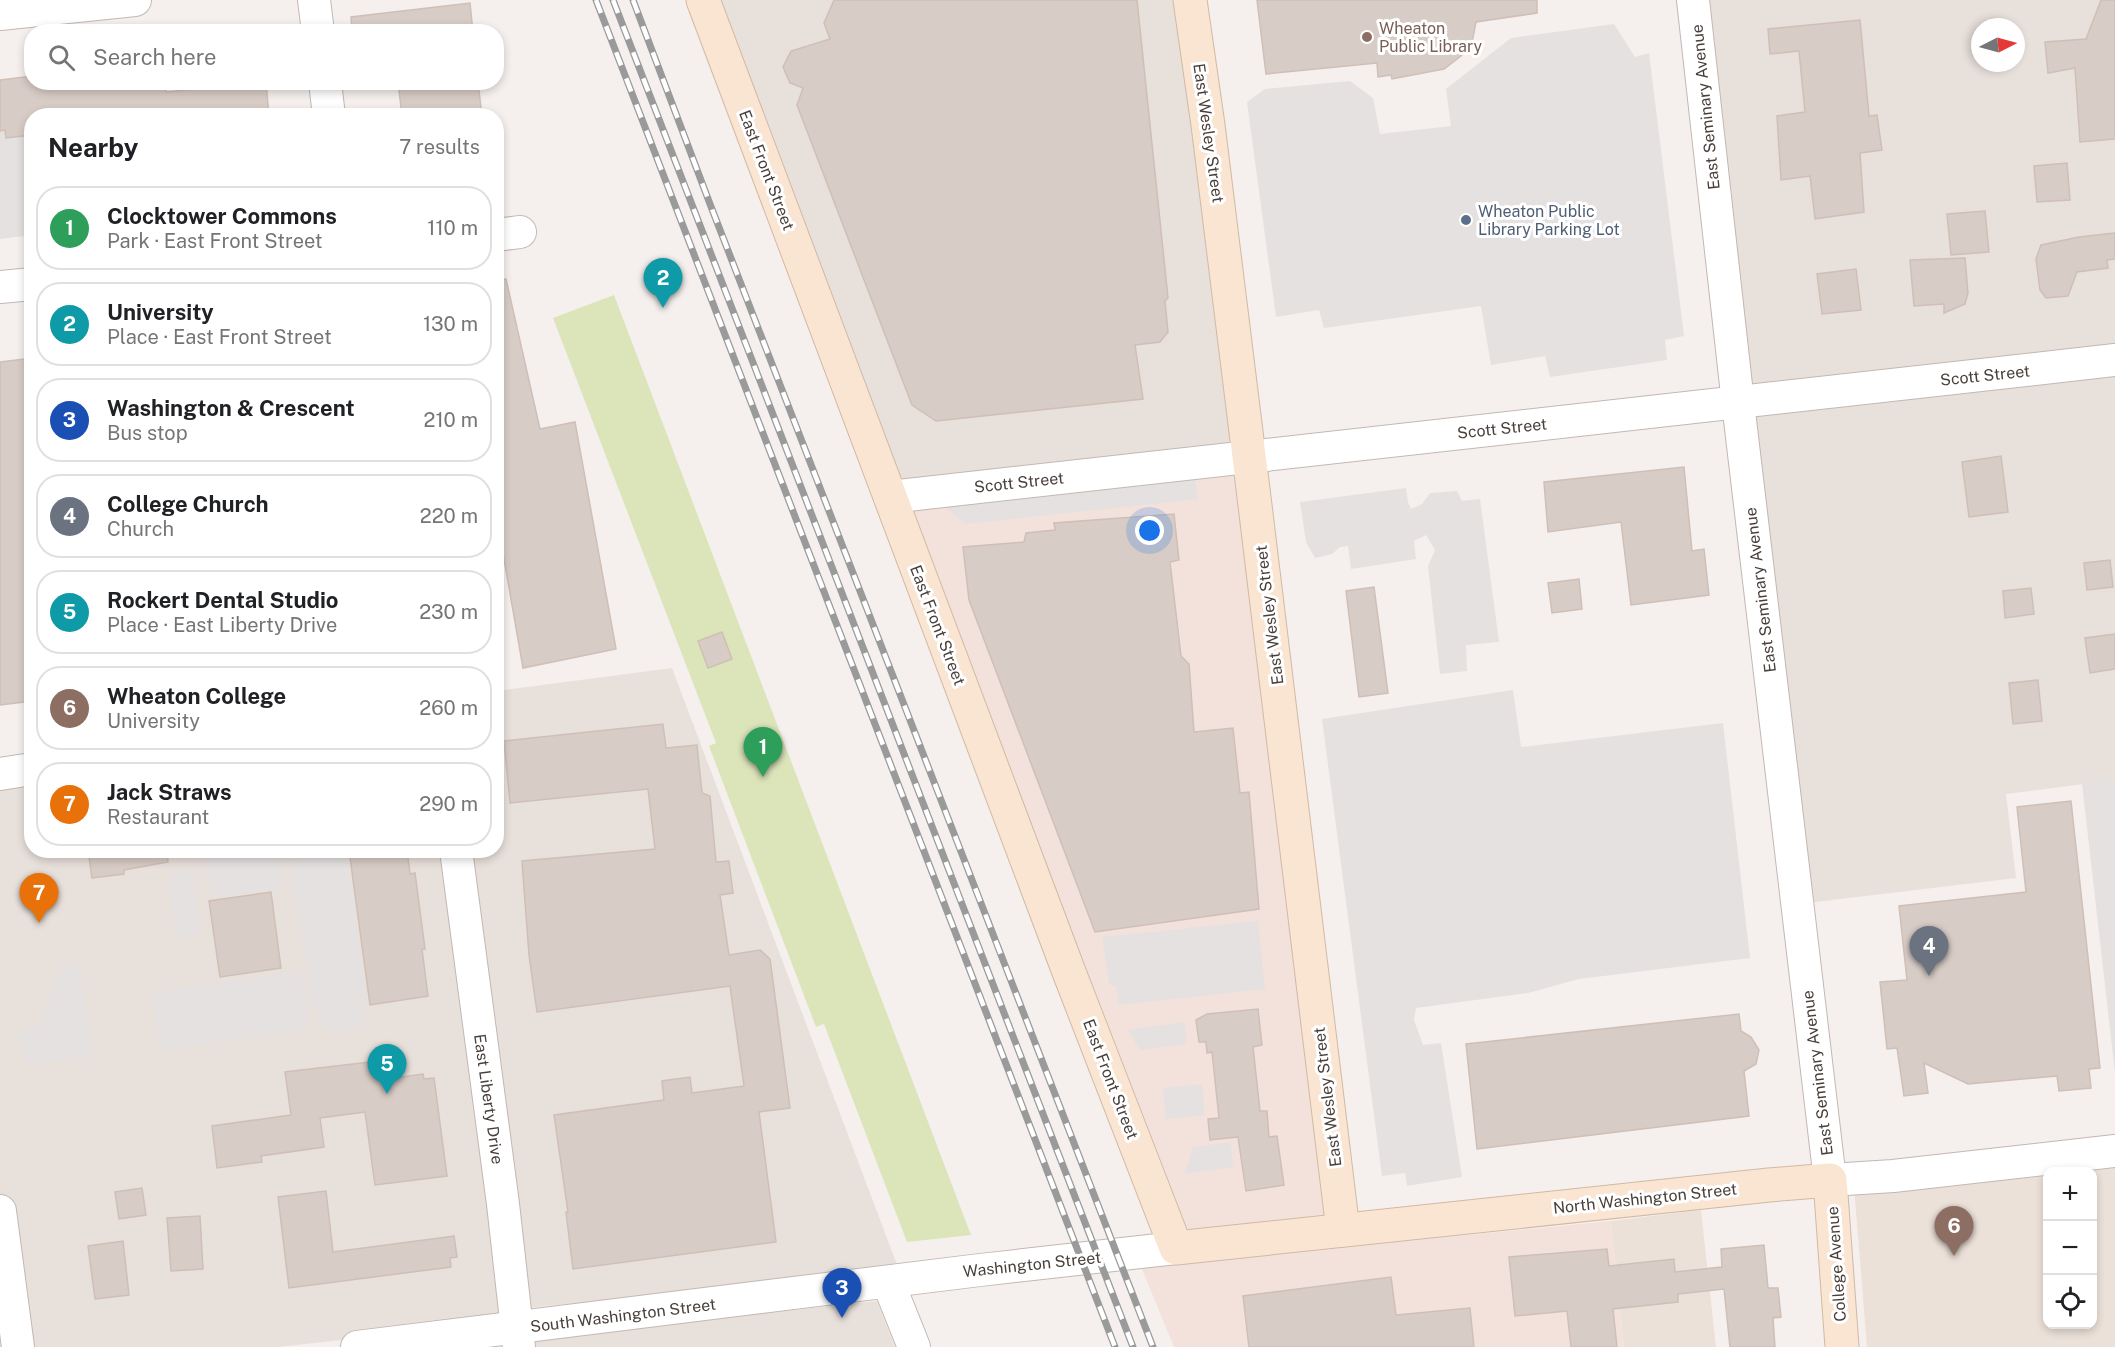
<!DOCTYPE html>
<html lang="en">
<head>
<meta charset="utf-8">
<style>
	body { margin:0; font-family:"Public Sans",sans-serif; background:#f6f6f6; color:#202124 }
	.controls { position:absolute; right:18px; bottom:18px; display:grid; overflow:hidden; border-radius:12px; box-shadow:0 3px 9px #0003 }
	.controls button { width:54px; height:54px; display:grid; place-items:center; padding:0; border:0; border-bottom:2px solid #e0e0e0; background:#fff; color:#202124; font:30px sans-serif }
	.compass { position:absolute; left:1971px; top:18px; width:54px; height:54px; border-radius:50%; background:#fff; box-shadow:0 3px 9px #0003; rotate:84deg }
	.you { position:absolute; left:1150px; top:531px; width:21px; height:21px; margin:-15px; border:4px solid #fff; border-radius:50%; background:#1a73e8; box-shadow:0 0 0 9px #1a73e833 }
	.badge { display:grid; place-items:center; width:39px; height:39px; border-radius:50%; background:#b45309; color:#fff; font-size:20px; font-weight:700 }
	.pin { position:absolute; translate:-50% -50px; filter:drop-shadow(0 2px 3px #0008) }
	.pin::after { content:''; position:absolute; top:32px; width:21px; height:18px; background:inherit; clip-path:polygon(0 0,100% 0,50% 100%) }
	.list { margin:0; padding:0; list-style:none }
	h2 { display:flex; justify-content:space-between; align-items:center; height:78px; margin:0; padding:0 24px; font-size:26px }
	h2 small { font-size:20px; font-weight:400; color:#757577 }
	.list li { display:grid; grid-template-columns:39px 1fr auto; gap:18px; align-items:center; box-sizing:border-box; height:84px; margin:0 12px 12px; padding:0 12px; border:2px solid #e0e0e0; border-radius:24px }
	.list b { display:block; font-size:22px; white-space:nowrap }
	.list p { margin:0; font-size:20px; white-space:nowrap; color:#757577 }
	.list em { font-size:20px; font-style:normal; color:#757577 }
	.icon { flex:none; width:33px; height:33px; fill:none; stroke:currentColor; stroke-width:2; stroke-linecap:round; stroke-linejoin:round }
	.map { position:relative; flex:none; width:2115px; height:1347px; overflow:hidden }
	.search { position:absolute; background:#fff; box-shadow:0 3px 9px #0003; left:24px; top:24px; width:480px; height:66px; display:flex; align-items:center; gap:15px; box-sizing:border-box; padding:0 21px; border-radius:24px; color:#757577; font-size:22px }
	.panel { position:absolute; background:#fff; box-shadow:0 3px 9px #0003; left:24px; top:108px; width:480px; height:750px; border-radius:24px }
	.map>svg:first-child { display:block }
	.residential { fill:#e8e0db; fill-rule:evenodd }
	.commercial { fill:#f3e2db }
	.education { fill:#ece1d8; fill-rule:evenodd }
	.green { fill:#dce4ba }
	.parking { fill:#e4e1e0 }
	.building { fill:#d8ccc6; stroke:#cfbfb7; stroke-width:1.5 }
	.lines { fill:none; stroke-linecap:round; stroke-linejoin:round }
	.street-casing { stroke:#c2b8b3; stroke-width:34 }
	.secondary-casing { stroke:#d2b9a3; stroke-width:35 }
	.street { stroke:#fff; stroke-width:32 }
	.secondary { stroke:#f9e5d2; stroke-width:33 }
	.rail-casing { stroke:#9a9a9a; stroke-width:7 }
	.rail { stroke:#fff; stroke-width:4.5; stroke-dasharray:14; stroke-linecap:butt }
	.education-dot { fill:#8d6e63; stroke:#fff; stroke-width:2 }
	.service-dot { fill:#5c6f8a; stroke:#fff; stroke-width:2 }
	.labels { text-anchor:middle; stroke-width:6; stroke-linejoin:round; paint-order:stroke }
	.education-label { font-size:16px; fill:#785e54; stroke:#fff; text-anchor:start }
	.street-label { font-size:16px; fill:#483f3b; stroke:#fff }
	.service-label { font-size:16px; fill:#4e5e75; stroke:#fff; text-anchor:start }
</style>
</head>
<body>
<div class="map">
<svg width="2115" height="1347" viewBox="0 0 2115 1347">
	<rect width="100%" height="100%" fill="#f5f0ed"/>
	<g class="residential">
		<path d="M718,0H1177L1235,445L901,481Z"/>
		<path d="M1705,0H2115V780L2006,794L2016,878L1807,903ZM1980,27H2016V63H1980Z"/>
		<path d="M672,668L899,1270L526,1308L462,851L496,850L497,691Z"/>
		<path d="M31,779L32,850L444,851L505,1322L278,1347H0V785Z"/>
		<path d="M877,1301L895,1347H528L527,1339Z"/>
	</g>
	<g class="commercial">
		<path d="M1241,471L1330,1216L1188,1231L908,506Z"/>
		<path d="M1611,1221L1624,1347H1174L1141,1267Z"/>
	</g>
	<g class="education">
		<path d="M2115,1159V1347H1867L1854,1187ZM2048,1172H2092V1324H2048Z"/>
		<path d="M1701,1210L1716,1347H1624L1611,1221Z"/>
	</g>
	<path class="green" d="M614,295L971,1235L907,1242L824,1024L816,1027L709,746L716,743L553,318Z"/>
	<g class="parking">
		<path d="M1614,24L1635,57L1649,53L1684,336L1665,340L1667,360L1550,377L1545,356L1491,365L1481,306L1324,328L1319,310L1276,317L1247,102L1265,89L1350,81L1373,98L1380,134L1451,126L1446,89L1511,38Z"/>
		<path d="M5,130L6,138L31,135V235L0,239V131Z"/>
		<path d="M1195,478L1198,499L966,524L944,506Z"/>
		<path d="M1406,488L1408,502L1411,509L1422,504L1430,493L1457,491L1462,501L1480,499L1499,642L1466,645L1467,671L1440,674L1428,566L1435,550L1426,535L1414,541L1416,559L1351,569L1348,546L1340,547L1332,554L1315,558L1306,542L1300,502Z"/>
		<path d="M1513,690L1521,747L1723,723L1750,958L1579,979L1528,993L1416,1008L1414,1020L1423,1045L1441,1043L1462,1177L1407,1186L1405,1173L1382,1176L1322,719Z"/>
		<path d="M2115,780V1073L2082,784Z"/>
		<path d="M206,851H277L282,889L212,898Z"/>
		<path d="M288,851H347L368,1014L362,1013L364,1026L328,1032L313,1005Z"/>
		<path d="M192,870L200,934L177,939L168,872Z"/>
		<path d="M1258,921L1265,989L1119,1005L1116,986L1109,984L1102,937Z"/>
		<path d="M79,964L91,1057L25,1063L19,1031L40,1026L61,967Z"/>
		<path d="M296,972L302,980L310,1017L303,1029L160,1050L153,993Z"/>
		<path d="M1184,1022L1187,1044L1140,1050L1128,1030Z"/>
		<path d="M1202,1084L1205,1115L1166,1119L1163,1088Z"/>
		<path d="M1231,1142L1233,1167L1185,1174L1193,1147Z"/>
	</g>
	<g class="building">
		<path d="M834,0H1137L1168,298L1165,301L1168,332L1160,342L1135,345L1143,399L936,421L912,405L797,105L803,88L790,83L783,67L791,51L830,39L824,23Z"/>
		<path d="M1257,0H1537V13L1476,22L1472,43L1461,56L1444,69L1392,79L1391,75L1378,77L1377,63L1266,74Z"/>
		<path d="M2101,0H2115V139L2080,142L2075,68L2048,73L2045,42L2086,39Z"/>
		<path d="M470,3L473,32H352L351,17Z"/>
		<path d="M1860,20L1869,116L1877,115L1882,150L1860,153L1864,212L1815,219L1810,176L1781,180L1777,116L1805,112L1799,51L1770,54L1768,29Z"/>
		<path d="M32,76V82H164L166,92L266,82L269,116H32V135L6,138L5,130L0,131V80Z"/>
		<path d="M398,82H478L482,116H402Z"/>
		<path d="M2067,163L2070,200L2037,202L2034,166Z"/>
		<path d="M1985,211L1989,252L1951,255L1947,214Z"/>
		<path d="M2115,233V259L2107,260L2108,268L2077,272L2068,296L2046,298L2040,290L2036,259L2041,245L2079,237Z"/>
		<path d="M1965,258L1968,293L1965,304L1944,313V304L1914,306L1910,260Z"/>
		<path d="M1856,269L1861,310L1822,314L1817,274Z"/>
		<path d="M506,279L540,429L575,422L616,649L523,668L496,513V280Z"/>
		<path d="M32,358V701L0,705V362Z"/>
		<path d="M2001,456L2008,512L1969,517L1962,462Z"/>
		<path d="M1684,467L1692,551L1704,549L1709,595L1631,605L1621,522L1548,532L1544,482Z"/>
		<path d="M1174,514L1179,560L1170,562L1181,656L1189,664L1194,732L1233,728L1240,793L1249,792L1259,909L1095,932L969,600L963,547L1024,542L1026,533L1055,530L1054,523Z"/>
		<path d="M2110,560L2113,587L2087,590L2084,563Z"/>
		<path d="M1579,579L1582,609L1552,613L1548,583Z"/>
		<path d="M1374,587L1388,693L1359,697L1346,591Z"/>
		<path d="M2031,588L2034,614L2005,618L2003,591Z"/>
		<path d="M722,632L732,659L708,668L698,641Z"/>
		<path d="M2115,634V669L2090,673L2085,638Z"/>
		<path d="M2038,680L2042,721L2013,724L2009,683Z"/>
		<path d="M663,724L666,748L697,745L702,793L710,796L716,862L729,861L733,893L720,895L729,955L760,950L770,959L790,1108L759,1112L776,1242L573,1269L566,1212H568L554,1115L664,1100L662,1081L690,1077L692,1093L744,1086L730,986L537,1012L529,955L522,861L655,849L648,789L510,803L504,741Z"/>
		<path d="M2071,801L2100,1068L2089,1069L2091,1088L2059,1091L2057,1076L1968,1084L1924,1063L1928,1093L1904,1096L1897,1048L1887,1049L1880,982L1907,980L1899,906L2026,892L2017,807Z"/>
		<path d="M88,850H167L168,862L124,870V874L92,878Z"/>
		<path d="M349,850H407L410,874L415,873L425,949H422L428,996L370,1005Z"/>
		<path d="M271,892L281,968L220,977L209,901Z"/>
		<path d="M1258,1009L1262,1045L1253,1047L1260,1111H1267L1269,1137L1277,1136L1284,1185L1246,1191L1238,1137L1210,1140L1208,1119L1219,1118L1212,1052L1207,1053L1206,1042H1199L1196,1020L1207,1014Z"/>
		<path d="M1739,1014L1741,1031L1751,1037L1759,1050L1756,1064L1744,1071L1749,1116L1477,1149L1466,1044Z"/>
		<path d="M378,1061L380,1080L423,1074L424,1079L434,1078L447,1176L375,1185L365,1112L320,1118L324,1147L261,1156L262,1162L217,1168L212,1126L291,1115L285,1072Z"/>
		<path d="M142,1188L146,1215L119,1219L115,1192Z"/>
		<path d="M326,1191L333,1252L454,1236L457,1257L450,1258L451,1267L289,1288L278,1197Z"/>
		<path d="M200,1216L203,1269L171,1271L167,1218Z"/>
		<path d="M123,1241L129,1295L95,1299L88,1246Z"/>
		<path d="M1764,1245L1768,1288H1778L1781,1317L1773,1318L1775,1347H1730L1724,1289L1678,1294V1302L1613,1309L1617,1347H1571L1567,1311L1515,1316L1509,1257L1607,1249L1609,1266L1674,1259L1675,1272L1722,1267L1721,1249Z"/>
		<path d="M1391,1277L1396,1315L1470,1308L1474,1347H1249L1243,1296Z"/>
	</g>
	<g class="lines">
		<defs>
			<g id="street">
				<path d="M314,0L318,32"/>
				<path d="M1693,0L1738,403L1830,1180L1893,1176L2115,1151"/>
				<path d="M0,14L135,0"/>
				<path d="M325,82L329,116"/>
				<path d="M496,235L520,232"/>
				<path d="M0,287L32,284"/>
				<path d="M890,497L2115,360"/>
				<path d="M0,774L32,769"/>
				<path d="M456,850L503,1204L519,1347"/>
				<path d="M0,1211L18,1347"/>
				<path d="M888,1282L914,1347"/>
				<path d="M357,1347L980,1270L1176,1248"/>
			</g>
			<g id="secondary">
				<path d="M703,0L1069,972L1176,1248L1769,1185L1830,1180L1842,1347"/>
				<path d="M1190,0L1208,125L1249,456L1343,1230"/>
			</g>
		</defs>
		<use href="#street" class="street-casing"/>
		<use href="#secondary" class="secondary-casing"/>
		<use href="#street" class="street"/>
		<use href="#secondary" class="secondary"/>
		<defs>
			<g id="rail">
				<path d="M596,0L1115,1347"/>
				<path d="M613,0L1133,1347"/>
				<path d="M633,0L710,204L1153,1347"/>
			</g>
		</defs>
		<use href="#rail" class="rail-casing"/>
		<use href="#rail" class="rail"/>
	</g>
	<circle class="education-dot" cx="1367" cy="37" r="6"/>
	<circle class="service-dot" cx="1466" cy="220" r="6"/>
	<g class="labels">
		<g class="education-label">
			<text x="1379" y="34">Wheaton<tspan x="1379" dy="18">Public Library</tspan></text>
		</g>
		<g class="street-label">
			<text transform="translate(1705 107) rotate(-96)" y="6">East Seminary Avenue</text>
			<text transform="translate(1209 133) rotate(82)" y="6">East Wesley Street</text>
			<text transform="translate(767 170) rotate(69)" y="6">East Front Street</text>
			<text transform="translate(1985 375) rotate(-6)" y="6">Scott Street</text>
			<text transform="translate(1502 428) rotate(-6)" y="6">Scott Street</text>
			<text transform="translate(1019 482) rotate(-6)" y="6">Scott Street</text>
			<text transform="translate(1760 590) rotate(-97)" y="6">East Seminary Avenue</text>
			<text transform="translate(1269 615) rotate(-97)" y="6">East Wesley Street</text>
			<text transform="translate(938 625) rotate(69)" y="6">East Front Street</text>
			<text transform="translate(1817 1073) rotate(-97)" y="6">East Seminary Avenue</text>
			<text transform="translate(1111 1079) rotate(69)" y="6">East Front Street</text>
			<text transform="translate(1327 1097) rotate(-97)" y="6">East Wesley Street</text>
			<text transform="translate(489 1099) rotate(82)" y="6">East Liberty Drive</text>
			<text transform="translate(1645 1198) rotate(-6)" y="6">North Washington Street</text>
			<text transform="translate(1032 1264) rotate(-6)" y="6">Washington Street</text>
			<text transform="translate(1836 1264) rotate(-94)" y="6">College Avenue</text>
			<text transform="translate(623 1315) rotate(-7)" y="6">South Washington Street</text>
		</g>
		<g class="service-label">
			<text x="1478" y="217">Wheaton Public<tspan x="1478" dy="18">Library Parking Lot</tspan></text>
		</g>
	</g>
</svg>
<div class="controls">
<button>+</button>
<button>−</button>
<button><svg class="icon" aria-label="locate" viewBox="0 0 24 24"><circle cx="12" cy="12" r="6"/><path d="M12 2v4M12 18v4M2 12h4M18 12h4"/></svg></button>
</div>
<svg class="compass" viewBox="-18 -18 36 36"><path d="M0-13l5 13h-10z" fill="#e53935"/><path d="M0 13l5-13h-10z" fill="#757577"/></svg>
<div class="you"></div>
<div class="pin badge" style="left:763px;top:777px;background:#2e9e5b">1</div>
<div class="pin badge" style="left:663px;top:308px;background:#0f9aa8">2</div>
<div class="pin badge" style="left:842px;top:1318px;background:#1a4fb4">3</div>
<div class="pin badge" style="left:1929px;top:976px;background:#6b7280">4</div>
<div class="pin badge" style="left:387px;top:1094px;background:#0f9aa8">5</div>
<div class="pin badge" style="left:1954px;top:1256px;background:#8d6e63">6</div>
<div class="pin badge" style="left:39px;top:923px;background:#e8710a">7</div>
<div class="search"><svg class="icon" aria-label="search" viewBox="0 0 24 24"><circle cx="10" cy="10" r="6"/><path d="M15 15l6 6"/></svg>Search here</div>
<section class="panel">
<h2>Nearby<small>7 results</small></h2>
<ul class="list">
<li><span class="badge" style="background:#2e9e5b">1</span><div><b>Clocktower Commons</b><p>Park · East Front Street</p></div><em>110 m</em></li>
<li><span class="badge" style="background:#0f9aa8">2</span><div><b>University</b><p>Place · East Front Street</p></div><em>130 m</em></li>
<li><span class="badge" style="background:#1a4fb4">3</span><div><b>Washington &amp; Crescent</b><p>Bus stop</p></div><em>210 m</em></li>
<li><span class="badge" style="background:#6b7280">4</span><div><b>College Church</b><p>Church</p></div><em>220 m</em></li>
<li><span class="badge" style="background:#0f9aa8">5</span><div><b>Rockert Dental Studio</b><p>Place · East Liberty Drive</p></div><em>230 m</em></li>
<li><span class="badge" style="background:#8d6e63">6</span><div><b>Wheaton College</b><p>University</p></div><em>260 m</em></li>
<li><span class="badge" style="background:#e8710a">7</span><div><b>Jack Straws</b><p>Restaurant</p></div><em>290 m</em></li>
</ul>
</section>
</div>
</body>
</html>
